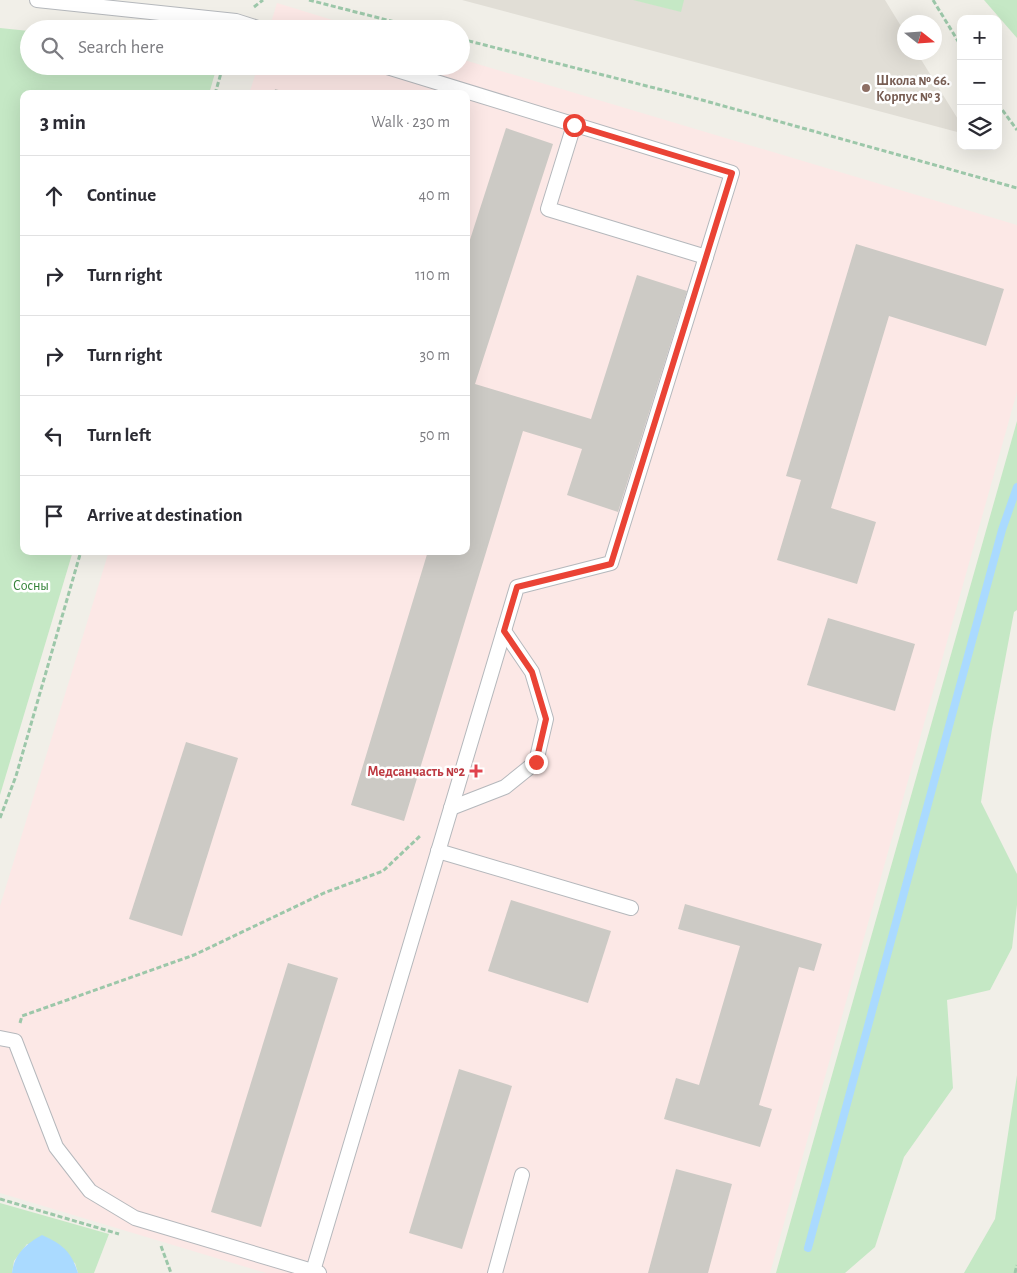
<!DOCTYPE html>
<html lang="en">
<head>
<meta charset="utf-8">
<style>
	body { margin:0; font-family:"Alegreya Sans",sans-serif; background:#f7f7f7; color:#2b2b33 }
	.controls { position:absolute; right:15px; top:15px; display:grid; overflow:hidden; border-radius:10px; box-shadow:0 5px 20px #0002 }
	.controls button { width:45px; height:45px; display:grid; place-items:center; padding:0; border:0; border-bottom:1px solid #e1e1e2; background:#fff; color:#2b2b33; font:25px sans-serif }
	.compass { position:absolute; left:897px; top:15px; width:45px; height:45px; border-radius:50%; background:#fff; box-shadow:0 5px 20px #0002; rotate:107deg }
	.stop { position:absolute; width:15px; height:15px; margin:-11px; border:4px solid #ea4335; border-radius:50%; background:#fff }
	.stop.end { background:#ea4335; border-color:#fff; box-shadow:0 1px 5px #0008 }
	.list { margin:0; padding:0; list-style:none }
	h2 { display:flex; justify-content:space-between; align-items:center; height:65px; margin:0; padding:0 20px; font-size:21px }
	h2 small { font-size:16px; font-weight:400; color:#7c7c81 }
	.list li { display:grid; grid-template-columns:32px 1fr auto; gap:15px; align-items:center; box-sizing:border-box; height:80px; padding:0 20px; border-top:1px solid #e1e1e2 }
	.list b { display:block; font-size:19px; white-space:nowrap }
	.list em { font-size:16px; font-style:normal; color:#7c7c81 }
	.icon { flex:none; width:28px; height:28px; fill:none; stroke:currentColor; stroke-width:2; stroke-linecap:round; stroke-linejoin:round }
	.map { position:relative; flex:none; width:1017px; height:1273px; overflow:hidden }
	.search { position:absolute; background:#fff; box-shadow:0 5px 20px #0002; left:20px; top:20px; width:450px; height:55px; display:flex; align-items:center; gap:12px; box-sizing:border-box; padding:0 18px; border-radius:28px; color:#7c7c81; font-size:19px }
	.panel { position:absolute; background:#fff; box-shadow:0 5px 20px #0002; left:20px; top:90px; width:450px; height:465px; border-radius:10px }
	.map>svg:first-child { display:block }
	.education { fill:#e1ded6 }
	.medical { fill:#fce8e6 }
	.green { fill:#c5e8c5 }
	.water { fill:#aadaff }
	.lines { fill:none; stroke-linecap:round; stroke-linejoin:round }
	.stream { stroke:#aadaff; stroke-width:8 }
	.building { fill:#cccac5 }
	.service-casing { stroke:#b5b8bc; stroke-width:16 }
	.path { stroke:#9cc7a9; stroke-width:3; stroke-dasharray:5 2.5; stroke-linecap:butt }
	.service { stroke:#fff; stroke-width:14 }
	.route { stroke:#ea4335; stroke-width:6 }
	.education-dot { fill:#8d6e63; stroke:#fff; stroke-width:2 }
	.health-dot { fill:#e0444e; stroke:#fff; stroke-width:2 }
	.labels { text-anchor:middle; stroke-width:5; stroke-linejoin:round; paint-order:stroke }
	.education-label { font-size:14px; font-weight:bold; fill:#785e54; stroke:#fff; text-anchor:start }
	.park-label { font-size:14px; fill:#348238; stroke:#fff }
	.health-label { font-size:14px; font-weight:bold; fill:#be3a42; stroke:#fff; text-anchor:end }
</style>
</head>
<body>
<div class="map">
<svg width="1017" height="1273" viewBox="0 0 1017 1273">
	<rect width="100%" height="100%" fill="#f1efe8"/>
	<path class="education" d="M462,0H885L904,31V52L917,53L961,124V133Z"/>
	<g class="medical">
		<path d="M277,3L362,29H269Z"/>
		<path d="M461,59L1017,225V392L770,1273H266L0,1193V906L109,551H466V94H249L258,66H461Z"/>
	</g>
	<g class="green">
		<path d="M633,0H684L681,12Z"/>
		<path d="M984,0H1017V38Z"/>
		<path d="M0,28L29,31V66H217L209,94H24V551H73L0,795Z"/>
		<path d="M1017,421V610L1014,612L992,729L981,802L1017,874V905L1012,948L990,990L947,1000L953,1088L904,1157L875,1247L845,1273H776Z"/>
		<path d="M1017,1075V1273H964L995,1219Z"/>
		<path d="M0,1203L109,1234L94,1273H78L75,1263L27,1244L14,1261L12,1273H0Z"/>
	</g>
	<path class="water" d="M42,1235C62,1244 71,1251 78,1273H12C14,1254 26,1244 42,1235Z"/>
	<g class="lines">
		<path class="stream" d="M808,1248L1002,530L1017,487"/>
	</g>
	<g class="building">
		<path d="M275,89L289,93V94H274Z"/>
		<path d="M506,128L553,144L475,384L591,419L637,275L687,291L618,512L567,495L582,449L523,431L404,821L351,805L428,551H466V427L470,414L466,413V252Z"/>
		<path d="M856,244L1004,289L986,346L889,316L831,508L876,522L857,584L777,560L801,480L786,476Z"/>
		<path d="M828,618L915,644L895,711L807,685Z"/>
		<path d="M186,742L238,758L182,936L129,919Z"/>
		<path d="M511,900L611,931L588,1003L488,971Z"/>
		<path d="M685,904L822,944L814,971L799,967L759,1105L772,1109L760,1147L664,1119L676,1078L699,1085L740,946L678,929Z"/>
		<path d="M288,963L338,978L261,1227L211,1212Z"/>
		<path d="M459,1069L512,1086L462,1249L409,1233Z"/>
		<path d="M676,1169L732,1184L708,1273H648Z"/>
	</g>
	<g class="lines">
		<defs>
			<g id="service">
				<path d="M37,0L236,21L261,29"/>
				<path d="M574,125L548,209L706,257"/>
				<path d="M451,808L505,787L536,762L546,719L532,672L504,631"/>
				<path d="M438,851L631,908"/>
				<path d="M0,1038L15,1041L56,1147L90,1191L135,1218L319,1273"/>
				<path d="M313,1271L517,587L611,563L732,173L384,66"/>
				<path d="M495,1273L522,1175"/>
			</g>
		</defs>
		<use href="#service" class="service-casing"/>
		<g class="path">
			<path d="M309,0L422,29"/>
			<path d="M933,0L961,46"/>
			<path d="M254,7L263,0"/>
			<path d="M461,39L702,100L1017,188"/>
			<path d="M215,94L223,66"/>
			<path d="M998,104L1017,130"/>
			<path d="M0,818L16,776L81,551"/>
			<path d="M20,1023L22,1016L194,955L324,893L383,871L420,836"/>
			<path d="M0,1199L119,1234"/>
			<path d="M161,1246L171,1273"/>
			<path d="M1015,1273L1017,1265"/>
		</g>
		<use href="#service" class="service"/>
	</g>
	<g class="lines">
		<path class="route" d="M536,762L546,719L532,672L504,631L517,587L611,564L732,173L574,125"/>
	</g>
	<circle class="education-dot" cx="866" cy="88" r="5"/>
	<path class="health-dot" d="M473.5 763.5h5v5h5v5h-5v5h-5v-5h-5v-5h5z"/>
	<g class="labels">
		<g class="education-label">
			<text x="876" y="85">Школа № 66.<tspan x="876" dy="16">Корпус № 3</tspan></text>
		</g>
		<g class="park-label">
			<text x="31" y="590">Сосны</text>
		</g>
		<g class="health-label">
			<text x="465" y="776">Медсанчасть №2</text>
		</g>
	</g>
</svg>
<div class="controls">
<button>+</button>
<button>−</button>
<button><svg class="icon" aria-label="layers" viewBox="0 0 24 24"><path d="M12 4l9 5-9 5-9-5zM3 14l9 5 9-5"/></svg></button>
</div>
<svg class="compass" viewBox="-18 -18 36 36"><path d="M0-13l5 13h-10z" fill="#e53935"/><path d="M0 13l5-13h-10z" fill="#7c7c81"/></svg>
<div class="stop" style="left:574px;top:125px"></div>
<div class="stop end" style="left:536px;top:762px"></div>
<div class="search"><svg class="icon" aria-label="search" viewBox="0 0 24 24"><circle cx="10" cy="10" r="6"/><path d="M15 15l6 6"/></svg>Search here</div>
<section class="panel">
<h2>3 min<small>Walk · 230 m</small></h2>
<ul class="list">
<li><svg class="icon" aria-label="ahead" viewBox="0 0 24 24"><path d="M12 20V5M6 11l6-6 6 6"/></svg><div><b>Continue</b></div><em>40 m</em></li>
<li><svg class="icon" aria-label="right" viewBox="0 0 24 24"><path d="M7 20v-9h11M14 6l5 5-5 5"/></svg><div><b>Turn right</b></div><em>110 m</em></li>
<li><svg class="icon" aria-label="right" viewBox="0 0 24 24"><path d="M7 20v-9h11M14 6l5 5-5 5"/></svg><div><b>Turn right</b></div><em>30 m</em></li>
<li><svg class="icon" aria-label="left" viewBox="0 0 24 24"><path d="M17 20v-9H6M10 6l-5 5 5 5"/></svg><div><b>Turn left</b></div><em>50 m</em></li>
<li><svg class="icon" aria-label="arrive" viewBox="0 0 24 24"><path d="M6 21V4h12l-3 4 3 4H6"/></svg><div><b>Arrive at destination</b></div></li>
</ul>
</section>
</div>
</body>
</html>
